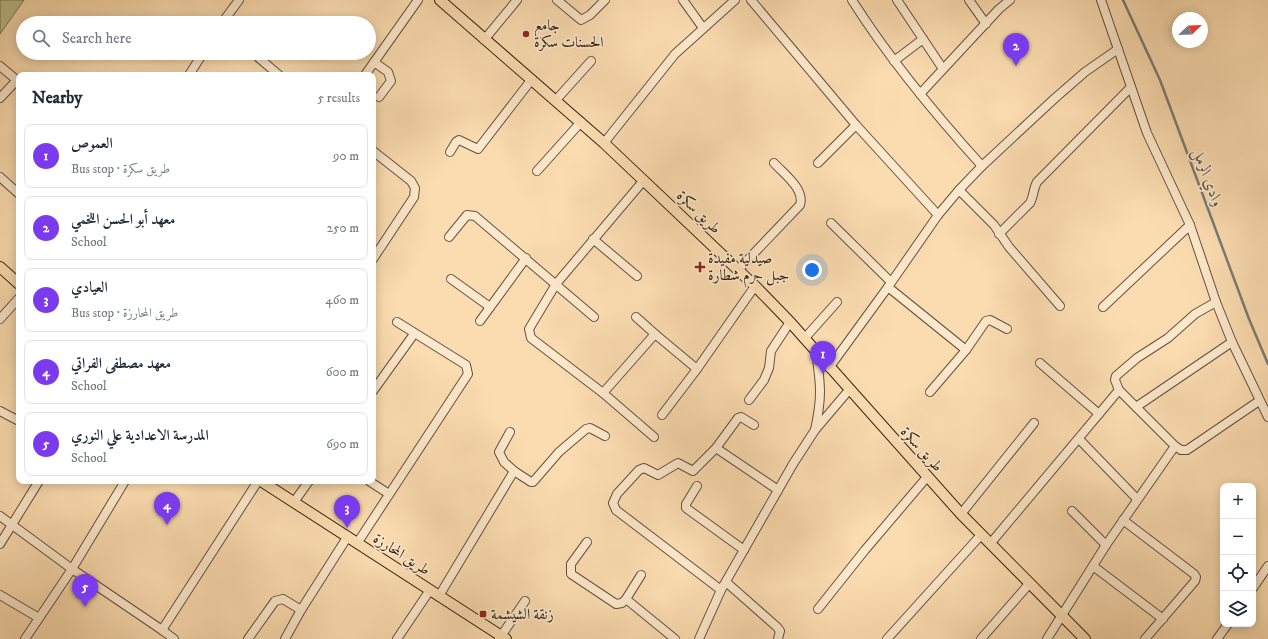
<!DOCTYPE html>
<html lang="en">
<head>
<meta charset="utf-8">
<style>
	body { margin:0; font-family:"IM FELL DW Pica",Amiri,serif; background:#f6f6f7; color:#1f2937 }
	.controls { position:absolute; right:12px; bottom:12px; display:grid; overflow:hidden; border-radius:8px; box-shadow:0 2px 10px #0003 }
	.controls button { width:36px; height:36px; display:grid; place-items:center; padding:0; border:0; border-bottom:1px solid #e0e1e3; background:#fff; color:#1f2937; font:20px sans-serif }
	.compass { position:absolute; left:1172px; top:12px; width:36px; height:36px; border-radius:50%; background:#fff; box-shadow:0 2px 10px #0003; rotate:67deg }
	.you { position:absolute; left:812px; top:270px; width:14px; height:14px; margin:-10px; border:3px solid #fff; border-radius:50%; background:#1a73e8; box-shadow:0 0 0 6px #1a73e833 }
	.badge { display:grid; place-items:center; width:26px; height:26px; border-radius:50%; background:#7c3aed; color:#fff; font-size:13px; font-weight:700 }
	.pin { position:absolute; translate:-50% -33px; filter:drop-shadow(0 1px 2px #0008) }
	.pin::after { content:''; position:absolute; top:21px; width:14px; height:12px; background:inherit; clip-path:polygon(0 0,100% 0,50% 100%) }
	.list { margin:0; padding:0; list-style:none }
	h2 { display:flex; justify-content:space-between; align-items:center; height:52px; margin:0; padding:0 16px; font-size:17px }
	h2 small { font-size:13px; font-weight:400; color:#747a83 }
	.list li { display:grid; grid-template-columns:26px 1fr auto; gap:12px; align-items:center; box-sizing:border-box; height:64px; margin:0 8px 8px; padding:0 8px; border:1px solid #e0e1e3; border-radius:8px }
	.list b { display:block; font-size:15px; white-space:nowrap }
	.list p { margin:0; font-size:13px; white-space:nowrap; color:#747a83 }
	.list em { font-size:13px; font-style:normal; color:#747a83 }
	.icon { flex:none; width:22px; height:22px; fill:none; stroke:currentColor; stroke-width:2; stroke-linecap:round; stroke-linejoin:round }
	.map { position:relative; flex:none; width:1268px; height:639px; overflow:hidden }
	.search { position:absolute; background:#fff; box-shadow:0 2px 10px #0003; left:16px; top:16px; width:360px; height:44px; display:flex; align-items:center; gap:10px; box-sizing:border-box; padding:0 14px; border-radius:22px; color:#747a83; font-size:15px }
	.panel { position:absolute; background:#fff; box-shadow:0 2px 10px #0003; left:16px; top:72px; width:360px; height:412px; border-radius:8px }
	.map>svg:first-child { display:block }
	.green { fill:#bcc18d; stroke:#797250 }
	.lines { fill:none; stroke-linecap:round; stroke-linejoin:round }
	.stream { stroke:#787d75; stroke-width:2.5 }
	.minor-casing { stroke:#67513a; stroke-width:10 }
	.major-casing { stroke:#362313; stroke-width:12 }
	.minor { stroke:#fce8cc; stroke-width:8 }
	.major { stroke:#fbdcb0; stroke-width:10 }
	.poi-dot { fill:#8f2418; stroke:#fce8cc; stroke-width:1.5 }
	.labels { text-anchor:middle; stroke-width:3.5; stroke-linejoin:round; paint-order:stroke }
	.poi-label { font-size:15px; fill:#362313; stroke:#fce8cc; text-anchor:start }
	.street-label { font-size:15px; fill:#362313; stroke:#fce8cc }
	.water-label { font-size:16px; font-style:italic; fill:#575044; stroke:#fce8cc }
</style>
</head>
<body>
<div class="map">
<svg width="1268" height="639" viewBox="0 0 1268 639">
	<rect width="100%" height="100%" fill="#fbdcb0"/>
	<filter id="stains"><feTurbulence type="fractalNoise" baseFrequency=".005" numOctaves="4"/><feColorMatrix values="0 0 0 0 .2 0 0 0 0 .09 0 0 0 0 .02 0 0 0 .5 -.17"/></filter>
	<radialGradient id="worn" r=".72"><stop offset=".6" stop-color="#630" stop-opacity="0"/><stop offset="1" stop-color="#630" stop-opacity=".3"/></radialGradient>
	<path class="green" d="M0,0H24L0,34Z"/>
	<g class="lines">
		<path class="stream" d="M1123,0L1160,80L1249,319L1268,364"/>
		<defs>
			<g id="minor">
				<path d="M557,0L581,20L590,15L605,0"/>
				<path d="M683,0L703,28"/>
				<path d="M751,0L856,125L938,215"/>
				<path d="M852,0C890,60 934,113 982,166"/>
				<path d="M969,0L986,24"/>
				<path d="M1101,0L1147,133L1190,225L1216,302L1232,342L1268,417"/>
				<path d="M222,23L239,0"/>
				<path d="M923,39L943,69"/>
				<path d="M484,40L517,0"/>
				<path d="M253,53L279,75"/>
				<path d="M894,61L923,39L897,0"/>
				<path d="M374,62L388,72L391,81L379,97"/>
				<path d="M0,66L19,82"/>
				<path d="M189,75L203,53"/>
				<path d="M365,75L418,0"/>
				<path d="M920,94L999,9L1010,0"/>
				<path d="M0,98L17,80"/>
				<path d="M556,100L591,61"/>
				<path d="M604,143L675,54L735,0"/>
				<path d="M373,151L411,181L415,188L414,197L373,259"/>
				<path d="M450,152L456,142L459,140L478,149L532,79"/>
				<path d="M818,163L856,125"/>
				<path d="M537,171L581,122"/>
				<path d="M0,177L19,194"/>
				<path d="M644,180L556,284L529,329L531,338L603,393L654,437"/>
				<path d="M959,190L994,225L1009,247L1060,306"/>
				<path d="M831,223L891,282"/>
				<path d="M999,234L1030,203C1034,196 1033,189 1037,182L1131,87"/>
				<path d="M449,237L467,215L475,216L594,317"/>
				<path d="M593,239L637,276"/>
				<path d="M738,270L800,205C805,189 784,174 774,163"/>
				<path d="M451,279L490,307"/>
				<path d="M888,287L966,350"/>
				<path d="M1216,302L1195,314L1168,338L1137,358L1116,376L1115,380L1119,390L1175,446L1181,450H1187L1259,401"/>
				<path d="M1103,307L1190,225"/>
				<path d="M636,317L655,334"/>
				<path d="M0,319L19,298"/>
				<path d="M480,321L526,258"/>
				<path d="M804,339L837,302"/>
				<path d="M816,353C821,385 822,398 815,430L849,390"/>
				<path d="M1040,363L1099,414"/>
				<path d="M829,368L888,287L938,215L959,190L982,166L1054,99L1085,72L1118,49"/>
				<path d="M373,391L414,334"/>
				<path d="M930,392L966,350L986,321L990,320L1007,329"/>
				<path d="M603,393L655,334L697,369"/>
				<path d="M749,400L764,380L769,368L771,351L790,322"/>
				<path d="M1136,407L1232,342"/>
				<path d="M0,411L19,421"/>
				<path d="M662,415L697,369L755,286"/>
				<path d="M754,425L741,417L738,418L716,448L778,490"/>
				<path d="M510,432L499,452L504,462L514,471"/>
				<path d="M1079,439L1137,499"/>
				<path d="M716,448L693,471L678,463L658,475L644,468L639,470L617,494L613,503L616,510L721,590"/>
				<path d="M369,481L389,494"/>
				<path d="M697,486L686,504V508L744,550"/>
				<path d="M294,502L309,481"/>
				<path d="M1072,511L1106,545"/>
				<path d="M961,514L1034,423"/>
				<path d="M0,516L72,569L162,630L258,481"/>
				<path d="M1123,520L1194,574L1196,577L1195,581L1145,639"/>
				<path d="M358,542L468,374L466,365L397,322"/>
				<path d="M587,542L571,564V574L616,604L622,603L626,599L675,639"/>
				<path d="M0,544L39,481"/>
				<path d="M990,544L1119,390"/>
				<path d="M1093,566L1163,619"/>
				<path d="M726,582L777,627L780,631L778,639"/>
				<path d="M1253,588L1268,566"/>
				<path d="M0,595L39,618"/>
				<path d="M439,596L514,471L531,482H533L559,452L586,429L590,428L605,436"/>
				<path d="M626,599L641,575"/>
				<path d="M818,609L865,550L927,477"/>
				<path d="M162,630L174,639"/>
				<path d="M25,639L72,569L125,481"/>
				<path d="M248,639L275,601L283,599L301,610L348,536"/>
				<path d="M285,639L301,610"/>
				<path d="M397,639L430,590"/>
				<path d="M499,639L525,601"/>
				<path d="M699,639L721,590L793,464L815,430"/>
				<path d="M887,639L981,535"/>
				<path d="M981,639L1029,584"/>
				<path d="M1047,639L1106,545L1175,446"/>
				<path d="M1217,639L1228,624"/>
			</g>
			<g id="major">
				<path d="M440,0L604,143L755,286L790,322L961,514L1085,639"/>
				<path d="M0,267L19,284"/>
				<path d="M261,481L506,639"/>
			</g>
		</defs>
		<use href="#minor" class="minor-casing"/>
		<use href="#major" class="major-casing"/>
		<use href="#minor" class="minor"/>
		<use href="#major" class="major"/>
	</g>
	<g class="poi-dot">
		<circle cx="526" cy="34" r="4"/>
		<path d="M698 261h4v4h4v4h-4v4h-4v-4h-4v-4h4z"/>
		<rect x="479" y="610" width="8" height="8" rx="2"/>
	</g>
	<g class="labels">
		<g class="poi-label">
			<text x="534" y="30">جامع<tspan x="534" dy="17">الحسنات سكرة</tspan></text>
			<text x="708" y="263">صيدلية مفيدة<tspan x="708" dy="17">جبل حرم شطارة</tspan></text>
			<text x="491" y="619">زنقة الشيشمة</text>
		</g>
		<g class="street-label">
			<text transform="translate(699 212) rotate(44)" y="5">طريق سكرة</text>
			<text transform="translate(922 449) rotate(48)" y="5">طريق سكرة</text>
			<text transform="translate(402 554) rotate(33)" y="5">طريق المحارزة</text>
		</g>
		<g class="water-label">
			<text transform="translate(1209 177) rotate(69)" y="6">وادي الرمل</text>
		</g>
	</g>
	<rect width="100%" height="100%" filter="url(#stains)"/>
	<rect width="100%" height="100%" fill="url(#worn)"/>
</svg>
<div class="controls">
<button>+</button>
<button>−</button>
<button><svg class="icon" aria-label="locate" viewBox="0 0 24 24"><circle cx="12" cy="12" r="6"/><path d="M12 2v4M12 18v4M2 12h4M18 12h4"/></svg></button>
<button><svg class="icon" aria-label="layers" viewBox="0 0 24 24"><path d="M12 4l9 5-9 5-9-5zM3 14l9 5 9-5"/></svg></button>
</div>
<svg class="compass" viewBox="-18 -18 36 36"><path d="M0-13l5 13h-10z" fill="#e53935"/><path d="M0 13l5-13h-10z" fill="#747a83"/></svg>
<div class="you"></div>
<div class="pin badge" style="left:823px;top:374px">1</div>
<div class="pin badge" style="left:1016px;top:66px">2</div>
<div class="pin badge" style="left:347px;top:528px">3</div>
<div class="pin badge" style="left:167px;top:525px">4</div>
<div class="pin badge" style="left:85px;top:607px">5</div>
<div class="search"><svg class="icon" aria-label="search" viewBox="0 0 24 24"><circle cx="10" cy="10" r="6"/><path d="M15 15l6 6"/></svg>Search here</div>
<section class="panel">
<h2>Nearby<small>5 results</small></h2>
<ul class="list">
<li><span class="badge">1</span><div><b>العموص</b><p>Bus stop · طريق سكرة</p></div><em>90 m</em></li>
<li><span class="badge">2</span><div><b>معهد أبو الحسن اللخمي</b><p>School</p></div><em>250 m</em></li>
<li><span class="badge">3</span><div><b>العيادي</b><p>Bus stop · طريق المحارزة</p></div><em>460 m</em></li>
<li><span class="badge">4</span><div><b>معهد مصطفى الفراتي</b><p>School</p></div><em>600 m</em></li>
<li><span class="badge">5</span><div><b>المدرسة الاعدادية علي النوري</b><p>School</p></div><em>690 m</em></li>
</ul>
</section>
</div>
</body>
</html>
